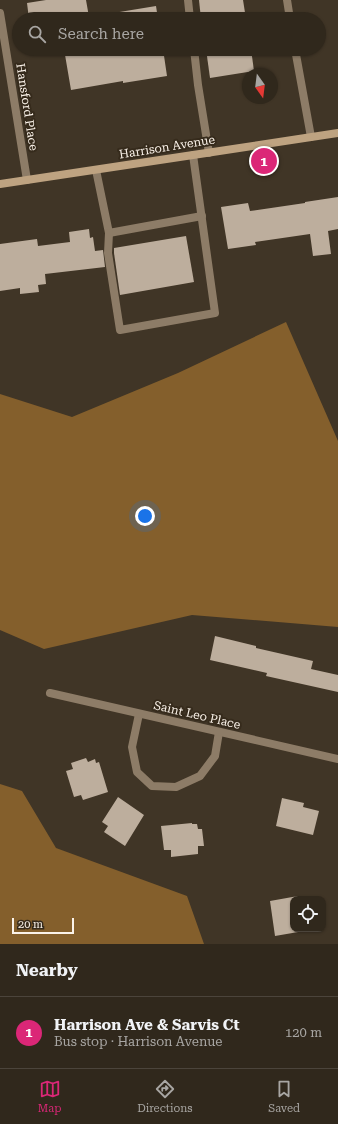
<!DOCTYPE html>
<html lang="en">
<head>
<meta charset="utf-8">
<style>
	body { margin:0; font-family:"Roboto Serif",serif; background:#383025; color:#f1f3f6 }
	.controls { position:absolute; right:12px; bottom:12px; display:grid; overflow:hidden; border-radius:8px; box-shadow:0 1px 3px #0004 }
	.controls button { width:36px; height:36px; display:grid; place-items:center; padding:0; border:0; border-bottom:1px solid #4b443b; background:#30281c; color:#f1f3f6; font:20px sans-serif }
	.compass { position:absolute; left:242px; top:68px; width:36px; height:36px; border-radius:50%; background:#30281c; box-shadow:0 1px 3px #0004; rotate:166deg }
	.scale { position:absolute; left:12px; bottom:10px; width:62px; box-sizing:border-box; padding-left:4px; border:2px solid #faf2e9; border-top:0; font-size:11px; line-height:14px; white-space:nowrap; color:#faf2e9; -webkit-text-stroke:3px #362b1c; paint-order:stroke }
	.you { position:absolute; left:145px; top:516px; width:14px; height:14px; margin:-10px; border:3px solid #fff; border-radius:50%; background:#1a73e8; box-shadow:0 0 0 6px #1a73e833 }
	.badge { display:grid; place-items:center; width:26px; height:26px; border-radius:50%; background:#db2777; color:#fff; font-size:13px; font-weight:700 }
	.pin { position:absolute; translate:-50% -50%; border:2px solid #fff; box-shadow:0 1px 4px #0006 }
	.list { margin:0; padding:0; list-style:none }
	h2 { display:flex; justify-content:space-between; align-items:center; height:52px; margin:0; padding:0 16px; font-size:17px }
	h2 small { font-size:13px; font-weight:400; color:#a8a6a3 }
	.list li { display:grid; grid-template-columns:26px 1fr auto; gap:12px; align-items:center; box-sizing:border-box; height:72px; padding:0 16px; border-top:1px solid #4b443b }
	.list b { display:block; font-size:15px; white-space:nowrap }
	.list p { margin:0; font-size:13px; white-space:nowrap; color:#a8a6a3 }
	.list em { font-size:13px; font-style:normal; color:#a8a6a3 }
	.icon { flex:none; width:22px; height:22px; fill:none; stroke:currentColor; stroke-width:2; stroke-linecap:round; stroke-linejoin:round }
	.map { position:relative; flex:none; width:338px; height:944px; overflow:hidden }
	.search { position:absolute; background:#30281c; box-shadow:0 1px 3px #0004; left:12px; right:12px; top:12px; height:44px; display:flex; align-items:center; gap:10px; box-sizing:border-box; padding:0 14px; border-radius:22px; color:#a8a6a3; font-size:15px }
	.sheet { height:124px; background:#30281c }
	nav { display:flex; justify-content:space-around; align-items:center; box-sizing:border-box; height:56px; border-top:1px solid #4b443b; background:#30281c; font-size:11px; color:#a8a6a3 }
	nav a { display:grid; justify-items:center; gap:2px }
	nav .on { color:#db2777 }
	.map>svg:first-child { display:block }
	.forest { fill:#845f2c }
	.building { fill:#bdae9d }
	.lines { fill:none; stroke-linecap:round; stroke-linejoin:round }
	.service { stroke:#8d7c67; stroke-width:8 }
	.minor { stroke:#8d7c67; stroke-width:8 }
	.secondary { stroke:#bea381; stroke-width:8 }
	.labels { text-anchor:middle; stroke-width:4; stroke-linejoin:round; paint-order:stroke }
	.street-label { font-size:12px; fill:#faf2e9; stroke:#362b1c }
</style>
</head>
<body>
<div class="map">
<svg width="338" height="944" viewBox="0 0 338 944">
	<rect width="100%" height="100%" fill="#403526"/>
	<g class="forest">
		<path d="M286,322L338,441V627L192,615L44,649L0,630V394L72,417L178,373Z"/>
		<path d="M0,784L22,791L56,848L187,896L204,944H0Z"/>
	</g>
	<g class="building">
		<path d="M46,0H86L89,17L156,6L158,19H29L27,3Z"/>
		<path d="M199,0H243L246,19H201Z"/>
		<path d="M64,49H163L167,76L123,83V81L71,90Z"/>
		<path d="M206,49H251L254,71L210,78Z"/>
		<path d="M338,197V229L328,231L331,254L313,256L310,234L255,242L256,245L228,249L221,207L248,203L250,211L305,203V202Z"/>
		<path d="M89,229L90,238L93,237L95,251L103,250L105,267L45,274L46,284L38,285L39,292L20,294V288L0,291V244L37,239L38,246L70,242L69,232Z"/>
		<path d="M186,236L194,282L120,295L114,253V248Z"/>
		<path d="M215,636L256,646V648L313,661L311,669L338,675V692L266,676L267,673L210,660Z"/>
		<path d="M86,758L88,762L95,759L96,763L99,762L108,792L83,800L81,795L74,797L66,771L73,769L71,763Z"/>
		<path d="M118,797L144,815L125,846L104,832L108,826L102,822Z"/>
		<path d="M282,798L304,803L303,807L319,811L313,835L276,826Z"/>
		<path d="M192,823V824H197L198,829H202L204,846H198V854L171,857V850H164L161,826Z"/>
		<path d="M298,896L299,899H293V929H303L304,931L275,936L270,901Z"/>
	</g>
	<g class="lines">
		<g class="service">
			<path d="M188,0L190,19"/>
			<path d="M194,49L198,85L209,153"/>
			<path d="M96,170L109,233L202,216"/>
			<path d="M109,233L108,253L120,330L215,313L193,155"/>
			<path d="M139,714L132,747L137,772L152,786L176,787L200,776L215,756L219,732"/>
		</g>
		<g class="minor">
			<path d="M287,0L290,19"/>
			<path d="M0,13L27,180"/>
			<path d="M295,49L311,137"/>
			<path d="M50,693L338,759"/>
		</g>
		<path class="secondary" d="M0,184L193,155L338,133"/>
	</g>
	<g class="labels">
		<g class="street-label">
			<text transform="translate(27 107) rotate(81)" y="4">Hansford Place</text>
			<text transform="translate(167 147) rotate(-9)" y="4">Harrison Avenue</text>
			<text transform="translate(197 715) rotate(13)" y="4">Saint Leo Place</text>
		</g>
	</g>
</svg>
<div class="controls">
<button><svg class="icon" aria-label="locate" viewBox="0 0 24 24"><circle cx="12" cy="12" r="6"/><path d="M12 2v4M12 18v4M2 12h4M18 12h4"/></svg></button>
</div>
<svg class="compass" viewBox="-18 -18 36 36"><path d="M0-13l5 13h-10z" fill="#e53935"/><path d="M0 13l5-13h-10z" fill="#a8a6a3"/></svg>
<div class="scale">20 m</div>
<div class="you"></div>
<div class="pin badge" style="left:264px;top:161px">1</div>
<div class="search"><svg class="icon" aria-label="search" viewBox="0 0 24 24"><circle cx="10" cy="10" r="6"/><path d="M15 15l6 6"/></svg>Search here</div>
</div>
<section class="sheet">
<h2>Nearby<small></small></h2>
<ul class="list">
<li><span class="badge">1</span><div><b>Harrison Ave &amp; Sarvis Ct</b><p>Bus stop · Harrison Avenue</p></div><em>120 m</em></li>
</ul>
</section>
<nav>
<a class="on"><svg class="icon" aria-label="map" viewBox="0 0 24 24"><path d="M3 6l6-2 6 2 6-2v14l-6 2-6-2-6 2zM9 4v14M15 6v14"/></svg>Map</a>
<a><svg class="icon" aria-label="directions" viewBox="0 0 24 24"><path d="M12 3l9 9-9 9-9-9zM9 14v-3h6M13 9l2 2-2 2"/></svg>Directions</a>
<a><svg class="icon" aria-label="saved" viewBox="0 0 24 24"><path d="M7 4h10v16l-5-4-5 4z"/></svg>Saved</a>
</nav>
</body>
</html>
